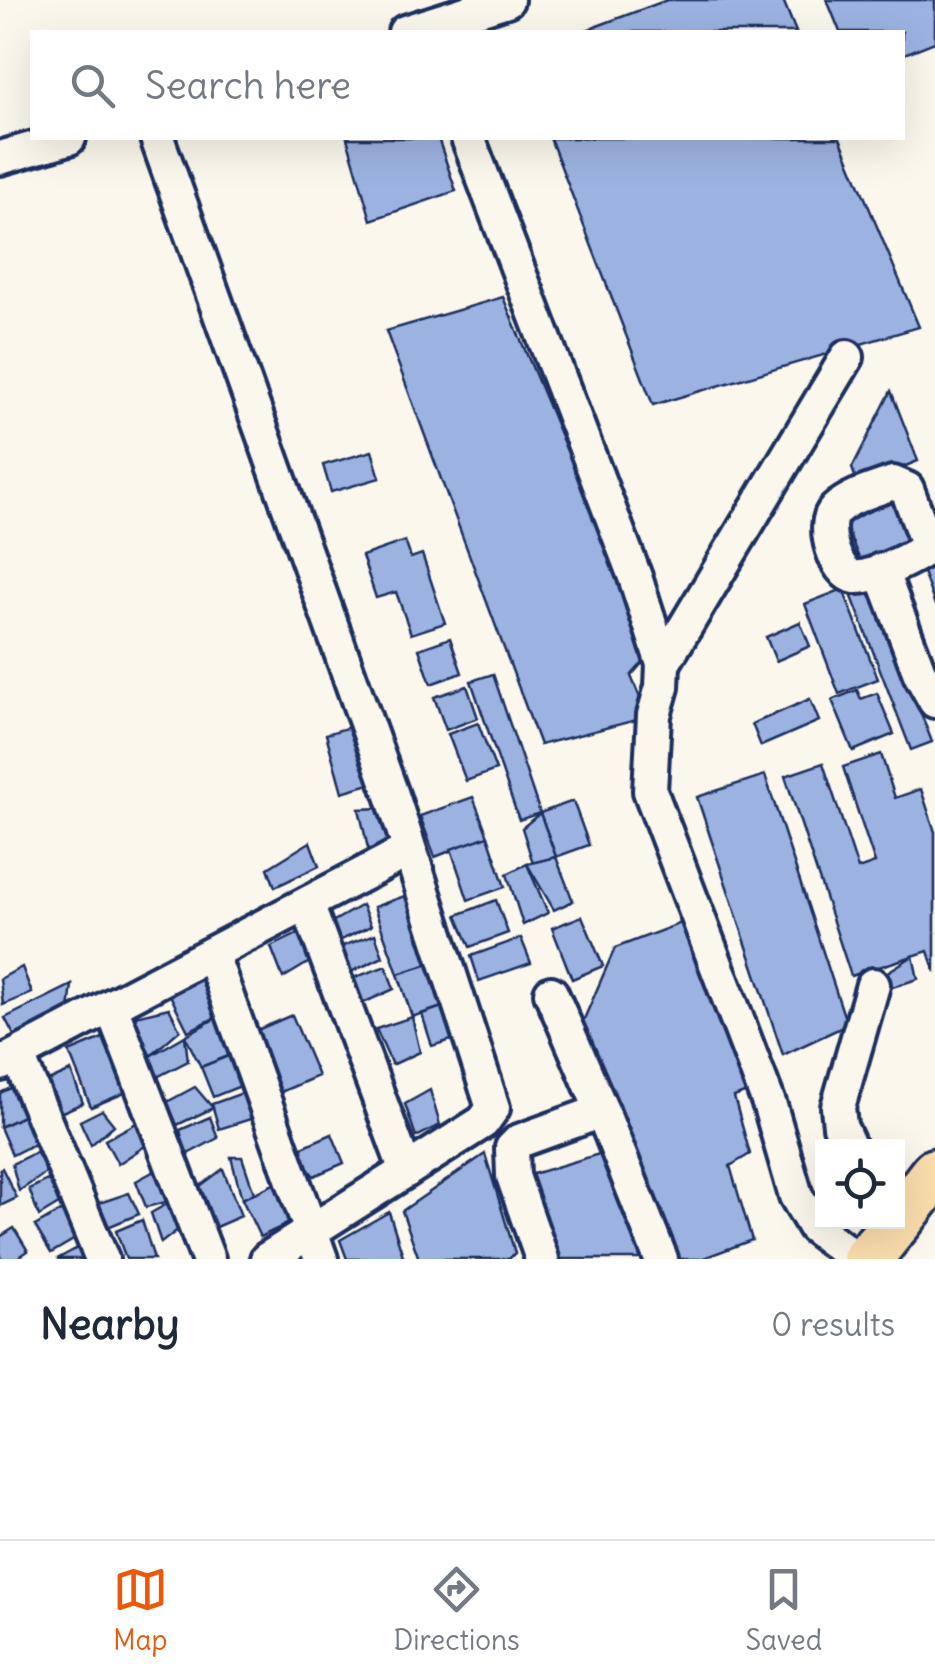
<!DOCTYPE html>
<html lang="en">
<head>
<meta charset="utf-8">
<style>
	body { margin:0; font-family:Delius,sans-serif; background:#f2f2f3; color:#1f2937 }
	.controls { position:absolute; right:30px; bottom:30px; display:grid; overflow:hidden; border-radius:0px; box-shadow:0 10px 40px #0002 }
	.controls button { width:90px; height:90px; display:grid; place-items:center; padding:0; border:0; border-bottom:2px solid #e0e1e3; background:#fff; color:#1f2937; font:50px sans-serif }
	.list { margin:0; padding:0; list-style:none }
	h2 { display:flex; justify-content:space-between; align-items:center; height:130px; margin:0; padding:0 40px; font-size:42px }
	h2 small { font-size:32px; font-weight:400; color:#747a83 }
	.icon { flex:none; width:55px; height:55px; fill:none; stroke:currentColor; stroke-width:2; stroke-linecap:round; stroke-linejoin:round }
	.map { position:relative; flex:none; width:935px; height:1259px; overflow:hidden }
	.search { position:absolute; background:#fff; box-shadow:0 10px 40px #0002; left:30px; right:30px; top:30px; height:110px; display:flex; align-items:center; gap:25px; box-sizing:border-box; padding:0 35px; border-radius:0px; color:#747a83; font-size:38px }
	.sheet { height:280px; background:#fff }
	nav { display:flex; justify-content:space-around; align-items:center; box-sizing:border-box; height:140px; border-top:2px solid #e0e1e3; background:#fff; font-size:28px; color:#747a83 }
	nav a { display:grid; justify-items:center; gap:5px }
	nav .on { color:#ea580c }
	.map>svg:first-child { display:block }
	.building { fill:#9cb2e0; stroke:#1b2f5e; stroke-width:2.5 }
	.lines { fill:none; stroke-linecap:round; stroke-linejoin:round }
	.minor-casing { stroke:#1b2f5e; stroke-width:40 }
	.highway-casing { stroke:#1b2f5e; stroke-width:55 }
	.minor { stroke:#fbf7ec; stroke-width:32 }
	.highway { stroke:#faddab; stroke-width:48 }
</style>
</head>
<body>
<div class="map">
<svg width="935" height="1259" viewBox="0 0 935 1259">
	<rect width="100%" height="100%" fill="#fbf7ec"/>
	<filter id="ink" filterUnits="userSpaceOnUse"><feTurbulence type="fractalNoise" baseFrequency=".01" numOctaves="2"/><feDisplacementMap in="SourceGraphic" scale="20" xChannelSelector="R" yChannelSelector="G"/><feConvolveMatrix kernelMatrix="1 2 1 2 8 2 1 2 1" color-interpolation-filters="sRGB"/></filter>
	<g filter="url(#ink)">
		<g class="building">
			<path d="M667,0H783L796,32H581Z"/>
			<path d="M827,0H935V42L902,55V32H840Z"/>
			<path d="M347,138H438L456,191L371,220Z"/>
			<path d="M550,138H840L919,327L653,405Z"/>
			<path d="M503,297L651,653L631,676L648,717L540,745L386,331Z"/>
			<path d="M891,391L918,461L858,485L852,468Z"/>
			<path d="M372,451L380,478L331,492L323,465Z"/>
			<path d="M903,489L923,537L861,563L841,515Z"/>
			<path d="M405,541L411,558L422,554L445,623L411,634L396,592L376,598L362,556Z"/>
			<path d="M935,558V605L920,564Z"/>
			<path d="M870,581L932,742L911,750L849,589Z"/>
			<path d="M843,589L878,679L839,694L805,604Z"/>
			<path d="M800,622L810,646L776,661L766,637Z"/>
			<path d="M450,638L462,673L431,684L419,649Z"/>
			<path d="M493,674L540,813L519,820L471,681Z"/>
			<path d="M467,686L478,718L446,730L434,697Z"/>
			<path d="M857,690L861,699L877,693L894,734L853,751L832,700Z"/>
			<path d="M810,699L819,721L761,746L752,724Z"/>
			<path d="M363,723L380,781L342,792L326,734Z"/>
			<path d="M478,723L496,770L466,781L448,734Z"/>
			<path d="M881,754L895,798L921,789L935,832V972L928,951L851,976L785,776L823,763L858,869L875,863L843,767Z"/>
			<path d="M765,775L847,1025L783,1055L697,797Z"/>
			<path d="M473,797L488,836L435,857L420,816Z"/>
			<path d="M573,801L589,845L556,857L540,813Z"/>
			<path d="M382,808L401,842L372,866L359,809Z"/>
			<path d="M540,813L556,857L533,863L522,828Z"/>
			<path d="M488,836L505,887L468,900L451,849Z"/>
			<path d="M310,842L319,866L275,887L268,868Z"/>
			<path d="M556,857L573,901L554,910L527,864Z"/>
			<path d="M527,864L548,913L523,925L507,874Z"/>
			<path d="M410,894L435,962L398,974L374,907Z"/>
			<path d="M496,900L508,933L470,947L457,915Z"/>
			<path d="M362,905L371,926L339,941L332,922Z"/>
			<path d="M582,916L603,966L572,979L552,928Z"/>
			<path d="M689,920L757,1088L734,1097L750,1154L730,1166L752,1240L701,1259H665L578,1033L615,948Z"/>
			<path d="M304,931L313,960L283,978L271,947Z"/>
			<path d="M375,934L383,957L351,972L340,947Z"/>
			<path d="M521,938L531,963L479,981L471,956Z"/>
			<path d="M913,956L918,979L886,989V973Z"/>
			<path d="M435,962L448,1005L412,1017L398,974Z"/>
			<path d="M386,966L394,989L363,1003L353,978Z"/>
			<path d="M22,967L32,993L3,1005L0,979Z"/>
			<path d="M211,974L230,1010L188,1031L170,995Z"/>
			<path d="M72,985L68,1018L17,1041L5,1018Z"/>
			<path d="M448,1005L458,1038L432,1046L422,1014Z"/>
			<path d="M169,1008L180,1030L150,1056L131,1017Z"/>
			<path d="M230,1010L236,1053L201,1067L185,1036Z"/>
			<path d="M292,1015L318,1076L276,1094L250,1033Z"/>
			<path d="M412,1017L420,1052L392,1065L376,1029Z"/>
			<path d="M110,1035L132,1090L91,1107L69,1052Z"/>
			<path d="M185,1036L188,1061L157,1077L150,1056Z"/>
			<path d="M236,1053L248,1083L213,1097L201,1067Z"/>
			<path d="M71,1071L83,1103L60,1113L46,1082Z"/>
			<path d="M17,1085L29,1113L0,1127V1093Z"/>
			<path d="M195,1087L213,1108L177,1125L167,1102Z"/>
			<path d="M430,1090L440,1125L416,1137L405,1104Z"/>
			<path d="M245,1092L257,1117L219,1129L212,1104Z"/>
			<path d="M102,1110L114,1125L91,1145L80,1121Z"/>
			<path d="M29,1113L42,1140L12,1155L0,1127Z"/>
			<path d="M210,1117L218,1138L186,1155L180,1130Z"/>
			<path d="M144,1119L148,1144L118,1164L105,1140Z"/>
			<path d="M332,1134L344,1163L314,1176L293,1151Z"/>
			<path d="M609,1151L648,1259H554L526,1176Z"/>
			<path d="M36,1152L49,1171L19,1191L12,1164Z"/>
			<path d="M485,1154L515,1253L509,1259H419L402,1211Z"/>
			<path d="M231,1157H242L254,1193L242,1199Z"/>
			<path d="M2,1168L17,1198L0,1206V1169Z"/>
			<path d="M160,1168L174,1200L146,1207L136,1181Z"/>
			<path d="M223,1169L241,1216L211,1229L200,1186Z"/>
			<path d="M54,1177L62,1202L39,1216L29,1189Z"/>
			<path d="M280,1181L298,1219L260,1237L242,1199Z"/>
			<path d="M129,1193L139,1214L103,1229L96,1204Z"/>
			<path d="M174,1200L184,1225L161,1243L151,1213Z"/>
			<path d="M71,1205L87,1232L51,1253L35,1226Z"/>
			<path d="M389,1212L404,1259H347L340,1240Z"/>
			<path d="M142,1220L154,1259H126L116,1231Z"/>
			<path d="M14,1228L28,1251L16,1259H0V1237Z"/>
			<path d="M83,1245L87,1259H57Z"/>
		</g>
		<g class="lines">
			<defs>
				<g id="minor">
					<path d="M405,32L507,0"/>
					<path d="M157,138L392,795L493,1108L483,1122L267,1259"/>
					<path d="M468,138L635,577L663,664L662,687L654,715L650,791L770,1106L796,1196L814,1227L856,1259"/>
					<path d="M0,158L69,138"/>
					<path d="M893,483L907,489L926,541L921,552C908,560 870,579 855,577C836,575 820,525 835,510C850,496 874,490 893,483Z"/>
					<path d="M881,570L920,674L935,701"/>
					<path d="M663,664L847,357"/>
					<path d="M307,904L406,1171"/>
					<path d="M212,955L321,1259"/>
					<path d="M551,993L602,1111"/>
					<path d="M111,1006L208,1259"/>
					<path d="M18,1056L102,1259"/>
					<path d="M0,1064L409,850"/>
					<path d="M849,1146L840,1126L838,1107L873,985"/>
					<path d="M542,1259L513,1176L512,1148L519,1141L602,1111L661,1259"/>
				</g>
				<g id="highway">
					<path d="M898,1221L935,1173"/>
					<path d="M867,1259L897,1222"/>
				</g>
			</defs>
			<use href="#minor" class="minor-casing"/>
			<use href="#highway" class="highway-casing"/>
			<use href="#minor" class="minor"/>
			<use href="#highway" class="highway"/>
		</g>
	</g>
</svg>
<div class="controls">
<button><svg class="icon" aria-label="locate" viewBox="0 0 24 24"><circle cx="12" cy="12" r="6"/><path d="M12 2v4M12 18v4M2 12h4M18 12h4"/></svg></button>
</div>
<div class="search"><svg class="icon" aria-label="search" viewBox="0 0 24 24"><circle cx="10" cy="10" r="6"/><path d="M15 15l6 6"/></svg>Search here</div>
</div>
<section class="sheet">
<h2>Nearby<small>0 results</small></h2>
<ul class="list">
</ul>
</section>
<nav>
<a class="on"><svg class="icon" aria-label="map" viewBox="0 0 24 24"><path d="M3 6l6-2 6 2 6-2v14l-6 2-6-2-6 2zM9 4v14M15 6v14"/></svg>Map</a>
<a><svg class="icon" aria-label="directions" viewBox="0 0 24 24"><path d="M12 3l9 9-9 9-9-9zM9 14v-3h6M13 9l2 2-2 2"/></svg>Directions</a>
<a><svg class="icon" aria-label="saved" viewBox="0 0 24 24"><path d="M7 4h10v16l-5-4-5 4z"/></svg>Saved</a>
</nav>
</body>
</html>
